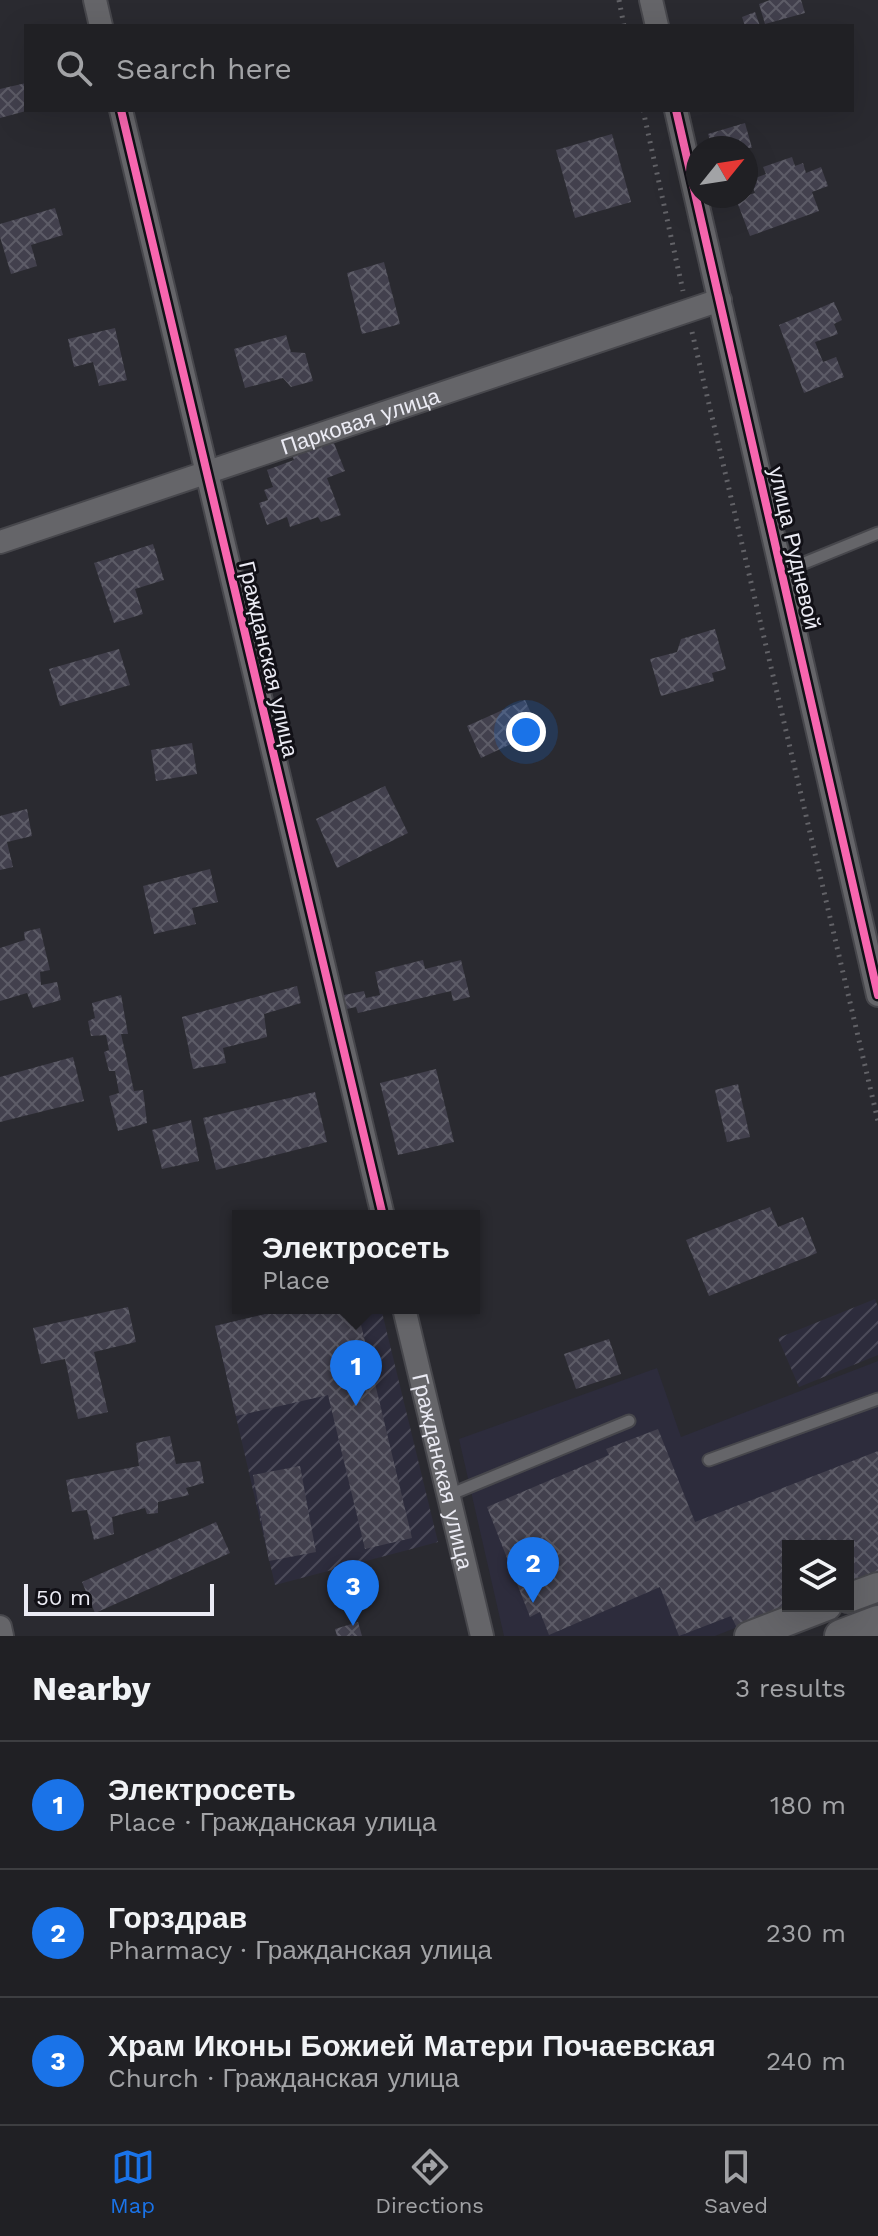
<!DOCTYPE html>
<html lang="en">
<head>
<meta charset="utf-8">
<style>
	body { margin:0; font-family:"Work Sans",sans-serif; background:#2d2d31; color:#f1f3f6 }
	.controls { position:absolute; right:24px; bottom:24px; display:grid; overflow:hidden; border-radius:0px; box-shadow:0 8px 32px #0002 }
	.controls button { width:72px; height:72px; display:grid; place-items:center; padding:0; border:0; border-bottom:2px solid #3d3e41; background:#202024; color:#f1f3f6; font:40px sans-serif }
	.compass { position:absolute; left:686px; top:136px; width:72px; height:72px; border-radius:50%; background:#202024; box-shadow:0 8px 32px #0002; rotate:60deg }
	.scale { position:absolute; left:24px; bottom:20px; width:190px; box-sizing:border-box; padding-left:8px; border:4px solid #ebebf4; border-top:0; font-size:22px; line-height:28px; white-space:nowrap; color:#ebebf4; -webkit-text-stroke:6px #111016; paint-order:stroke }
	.you { position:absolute; left:526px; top:732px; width:28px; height:28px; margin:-20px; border:6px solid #fff; border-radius:50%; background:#1a73e8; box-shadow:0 0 0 12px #1a73e833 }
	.badge { display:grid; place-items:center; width:52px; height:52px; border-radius:50%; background:#1a73e8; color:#fff; font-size:26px; font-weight:700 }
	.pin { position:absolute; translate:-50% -66px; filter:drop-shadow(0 2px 4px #0008) }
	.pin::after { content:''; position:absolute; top:42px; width:28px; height:24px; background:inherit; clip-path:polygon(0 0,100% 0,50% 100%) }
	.popup { position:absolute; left:232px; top:1210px; width:248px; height:104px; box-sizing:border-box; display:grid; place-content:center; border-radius:0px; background:#202024; filter:drop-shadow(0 2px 6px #0005); font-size:26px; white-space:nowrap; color:#a2a3a6 }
	.popup b { font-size:30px; color:#f1f3f6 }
	.popup::after { content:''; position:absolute; left:50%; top:100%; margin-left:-16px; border:16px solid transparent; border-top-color:#202024 }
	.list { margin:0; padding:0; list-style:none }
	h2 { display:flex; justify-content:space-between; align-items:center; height:104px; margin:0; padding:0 32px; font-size:34px }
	h2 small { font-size:26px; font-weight:400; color:#a2a3a6 }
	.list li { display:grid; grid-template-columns:52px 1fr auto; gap:24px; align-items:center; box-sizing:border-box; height:128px; padding:0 32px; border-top:2px solid #3d3e41 }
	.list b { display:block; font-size:30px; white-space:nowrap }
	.list p { margin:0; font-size:26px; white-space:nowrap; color:#a2a3a6 }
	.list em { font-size:26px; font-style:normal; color:#a2a3a6 }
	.icon { flex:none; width:44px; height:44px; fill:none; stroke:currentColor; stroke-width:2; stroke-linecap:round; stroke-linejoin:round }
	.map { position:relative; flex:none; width:878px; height:1636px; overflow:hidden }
	.search { position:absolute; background:#202024; box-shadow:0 8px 32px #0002; left:24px; right:24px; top:24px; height:88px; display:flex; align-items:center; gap:20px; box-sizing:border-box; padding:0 28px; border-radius:0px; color:#a2a3a6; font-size:30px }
	.sheet { height:488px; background:#202024 }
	nav { display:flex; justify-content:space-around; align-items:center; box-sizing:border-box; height:112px; border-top:2px solid #3d3e41; background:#202024; font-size:22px; color:#a2a3a6 }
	nav a { display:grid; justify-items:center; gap:4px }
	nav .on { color:#1a73e8 }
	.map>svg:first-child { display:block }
	.built { fill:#2d2c3c }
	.industrial { fill:url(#industrial-furrows) }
	.building { fill:url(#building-cross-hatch) }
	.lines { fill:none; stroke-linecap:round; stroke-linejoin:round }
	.service-casing { stroke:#47474c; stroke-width:15 }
	.minor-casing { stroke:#47474c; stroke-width:26 }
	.tertiary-casing { stroke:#47474c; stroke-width:32 }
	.secondary-casing { stroke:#47474c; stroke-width:36 }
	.path { stroke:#626267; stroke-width:5; stroke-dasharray:2 6; stroke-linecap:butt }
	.service { stroke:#656569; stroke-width:11 }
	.minor { stroke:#656569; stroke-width:22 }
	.tertiary { stroke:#656569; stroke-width:28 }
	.secondary { stroke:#656569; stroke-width:32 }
	.cycleway-casing { stroke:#111016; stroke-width:13 }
	.cycleway { stroke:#f766af; stroke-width:8 }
	.labels { text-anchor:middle; stroke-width:6; stroke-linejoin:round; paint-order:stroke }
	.street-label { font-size:22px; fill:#ebebf4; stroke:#111016 }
</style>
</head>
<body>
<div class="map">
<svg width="878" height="1636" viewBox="0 0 878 1636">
	<defs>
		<pattern id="industrial-furrows" width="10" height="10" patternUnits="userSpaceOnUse" patternTransform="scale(2)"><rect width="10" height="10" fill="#2d2c3c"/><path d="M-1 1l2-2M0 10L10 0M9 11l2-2" fill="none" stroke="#4c4b59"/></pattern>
		<pattern id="building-cross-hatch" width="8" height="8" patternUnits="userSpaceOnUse" patternTransform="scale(2)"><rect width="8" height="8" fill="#42404d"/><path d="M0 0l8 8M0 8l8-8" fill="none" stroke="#5d5c67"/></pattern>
	</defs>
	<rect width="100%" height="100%" fill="#2a2a30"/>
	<path class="built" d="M878,1361V1572L848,1546H788V1606H791L715,1636H504L459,1439L657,1368L681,1437Z"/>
	<g class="industrial">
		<path d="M875,1299L878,1307V1355L799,1387L778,1338Z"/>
		<path d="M291,1308H381L438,1542L275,1585L215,1326Z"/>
	</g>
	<g class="building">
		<path d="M770,0H801L805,13L765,24L759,4Z"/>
		<path d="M755,12L760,26H745L742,17Z"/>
		<path d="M26,83V111L0,118V89Z"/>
		<path d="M745,123L752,148H712L708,134Z"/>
		<path d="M612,134L631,202L575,218L556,150Z"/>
		<path d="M792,157L795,166L803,163L806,173L821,167L828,186L812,192L819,211L750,236L736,199L755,193L750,180L766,174L763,167Z"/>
		<path d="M55,208L63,235L31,245L37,266L11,274L0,237V224Z"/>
		<path d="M384,262L400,324L362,334L347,273Z"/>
		<path d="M834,302L842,320L834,324L838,334L815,342L823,362L836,357L844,377L804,393L779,325Z"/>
		<path d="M115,328L127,380L99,386L93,362L74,367L68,339Z"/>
		<path d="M286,335L291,352L305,353L313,381L291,387L283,378L245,388L234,349Z"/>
		<path d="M332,438L345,471L327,478L341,515L321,522L318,517L290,527L287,517L267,525L259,503L268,500L264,490L273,487L267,470L294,460L291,453Z"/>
		<path d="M153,544L164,580L135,589L143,614L114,623L94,563Z"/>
		<path d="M715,629L726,669L712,673L714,681L661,696L650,659L677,652L681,639Z"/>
		<path d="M119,649L130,685L60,706L49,669Z"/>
		<path d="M525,700L539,731L481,758L467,726Z"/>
		<path d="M192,743L197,774L156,781L151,750Z"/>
		<path d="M385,786L408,833L337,868L316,819Z"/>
		<path d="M27,809L32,836L7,842L13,867L0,870V816Z"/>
		<path d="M210,869L218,902L192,908L196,924L154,934L143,886Z"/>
		<path d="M40,928L50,970L40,972L41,985L57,982L61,1000L33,1008L27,993L0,1001V948L25,940L24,932Z"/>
		<path d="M423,960L425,969L461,960L470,997L453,1001L451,991L358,1013L356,1007L342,1010L339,996L364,991L366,998L380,995L375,972Z"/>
		<path d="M297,986L301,1003L264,1014L267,1037L223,1048L226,1063L193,1069L182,1017Z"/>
		<path d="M121,995L128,1034H121L134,1091L143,1090L147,1123L118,1131L109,1096L119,1093L115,1071H109L104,1052L109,1050L106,1035L91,1036L88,1021L95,1018L92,1003Z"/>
		<path d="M73,1057L84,1101L0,1122V1077Z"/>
		<path d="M436,1069L454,1142L398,1155L380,1083Z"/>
		<path d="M738,1084L750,1137L727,1142L715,1090Z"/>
		<path d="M315,1092L327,1142L216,1170L203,1118Z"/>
		<path d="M191,1120L199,1161L162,1169L152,1130Z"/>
		<path d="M770,1207L778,1227L803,1217L817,1253L709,1296L686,1240Z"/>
		<path d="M128,1307L136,1342L94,1352L108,1412L78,1419L65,1359L41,1364L33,1328Z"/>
		<path d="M291,1308H357L412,1538L365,1549L328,1395L236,1416L215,1326Z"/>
		<path d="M609,1339L621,1374L576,1389L564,1354Z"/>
		<path d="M658,1429L695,1522L878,1451V1573L848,1585V1546H788V1606H794L737,1628L731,1616L679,1636L660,1587L549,1635L540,1612L530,1617L487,1507L609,1455L606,1449Z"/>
		<path d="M170,1436L176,1464L200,1461L204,1483L186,1488L189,1495L158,1502V1513L147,1514L145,1508L112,1517L114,1534L94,1540L87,1510L72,1512L66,1480L139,1466L136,1443Z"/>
		<path d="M300,1466L316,1552L269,1561L253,1475Z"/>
		<path d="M216,1522L230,1553L95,1613L82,1582Z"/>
		<path d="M358,1622L362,1636H337L335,1629Z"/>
	</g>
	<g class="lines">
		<defs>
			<g id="service">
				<path d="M782,572L878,533"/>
				<path d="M709,1460L878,1399"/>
				<path d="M449,1495L629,1421"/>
			</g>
			<g id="minor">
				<path d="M95,0L101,26"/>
				<path d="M651,0L657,26"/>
				<path d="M121,110L383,1216"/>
				<path d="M676,110L878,995"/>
				<path id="s1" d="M0,542L720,300"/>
				<path id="s2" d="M404,1308L482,1636"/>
				<path d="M0,1627L2,1636"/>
			</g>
			<g id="tertiary">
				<path d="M848,1598L878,1587"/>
				<path d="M749,1636L827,1606"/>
			</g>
			<path id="secondary" d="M841,1636L878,1622"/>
		</defs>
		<use href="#service" class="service-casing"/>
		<use href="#minor" class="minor-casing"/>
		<use href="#tertiary" class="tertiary-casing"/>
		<use href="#secondary" class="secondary-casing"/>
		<g class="path">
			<path d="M619,0L624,26"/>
			<path d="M643,110L683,291"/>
			<path d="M692,332L878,1121"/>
		</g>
		<use href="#service" class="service"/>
		<use href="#minor" class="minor"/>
		<use href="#tertiary" class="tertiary"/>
		<use href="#secondary" class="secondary"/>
		<defs>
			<g id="cycleway">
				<path d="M121,110L383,1216"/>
				<path d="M676,110L878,995"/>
			</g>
		</defs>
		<use href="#cycleway" class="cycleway-casing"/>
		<use href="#cycleway" class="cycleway"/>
	</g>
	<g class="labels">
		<g class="street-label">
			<text dy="8" stroke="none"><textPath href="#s1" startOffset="380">Парковая улица</textPath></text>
			<text transform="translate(795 548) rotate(77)" y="8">улица Рудневой</text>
			<text transform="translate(269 659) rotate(77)" y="8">Гражданская улица</text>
			<text dy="8" stroke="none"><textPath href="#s2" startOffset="168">Гражданская улица</textPath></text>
		</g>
	</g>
</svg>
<div class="controls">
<button><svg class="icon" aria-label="layers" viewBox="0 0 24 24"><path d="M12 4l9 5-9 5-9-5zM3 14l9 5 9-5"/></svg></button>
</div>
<svg class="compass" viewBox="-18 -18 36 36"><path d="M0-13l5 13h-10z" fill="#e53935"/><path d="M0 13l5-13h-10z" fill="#a2a3a6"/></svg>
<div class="scale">50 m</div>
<div class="you"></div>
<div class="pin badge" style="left:356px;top:1406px">1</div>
<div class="popup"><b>Электросеть</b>Place</div>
<div class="pin badge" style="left:533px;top:1603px">2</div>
<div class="pin badge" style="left:353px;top:1626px">3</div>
<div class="search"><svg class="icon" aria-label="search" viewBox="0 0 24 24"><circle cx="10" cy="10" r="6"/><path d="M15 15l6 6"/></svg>Search here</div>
</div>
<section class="sheet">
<h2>Nearby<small>3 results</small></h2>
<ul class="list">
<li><span class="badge">1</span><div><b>Электросеть</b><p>Place · Гражданская улица</p></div><em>180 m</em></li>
<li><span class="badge">2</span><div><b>Горздрав</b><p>Pharmacy · Гражданская улица</p></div><em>230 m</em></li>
<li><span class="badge">3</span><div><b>Храм Иконы Божией Матери Почаевская</b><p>Church · Гражданская улица</p></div><em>240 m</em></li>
</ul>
</section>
<nav>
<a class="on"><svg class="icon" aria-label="map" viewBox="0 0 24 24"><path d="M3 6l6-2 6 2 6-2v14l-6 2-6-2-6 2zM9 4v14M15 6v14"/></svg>Map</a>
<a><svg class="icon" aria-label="directions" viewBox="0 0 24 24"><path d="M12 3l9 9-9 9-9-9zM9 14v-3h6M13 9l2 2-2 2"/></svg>Directions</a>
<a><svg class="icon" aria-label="saved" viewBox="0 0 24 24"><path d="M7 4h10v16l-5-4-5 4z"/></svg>Saved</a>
</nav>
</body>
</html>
